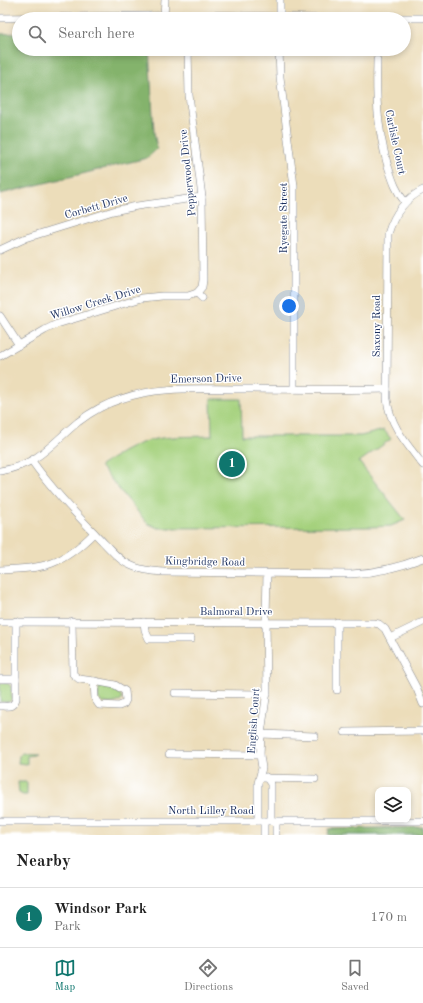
<!DOCTYPE html>
<html lang="en">
<head>
<meta charset="utf-8">
<style>
	body { margin:0; font-family:"Old Standard TT",serif; background:#f2f2f2; color:#222 }
	.controls { position:absolute; right:12px; bottom:12px; display:grid; overflow:hidden; border-radius:8px; box-shadow:0 2px 6px #0003 }
	.controls button { width:36px; height:36px; display:grid; place-items:center; padding:0; border:0; border-bottom:1px solid #e0e0e0; background:#fff; color:#222; font:20px sans-serif }
	.you { position:absolute; left:289px; top:306px; width:14px; height:14px; margin:-10px; border:3px solid #fff; border-radius:50%; background:#1a73e8; box-shadow:0 0 0 6px #1a73e833 }
	.badge { display:grid; place-items:center; width:26px; height:26px; border-radius:50%; background:#0f766e; color:#fff; font-size:13px; font-weight:700 }
	.pin { position:absolute; translate:-50% -50%; border:2px solid #fff; box-shadow:0 1px 4px #0006 }
	.list { margin:0; padding:0; list-style:none }
	h2 { display:flex; justify-content:space-between; align-items:center; height:52px; margin:0; padding:0 16px; font-size:17px }
	h2 small { font-size:13px; font-weight:400; color:#767676 }
	.list li { display:grid; grid-template-columns:26px 1fr auto; gap:12px; align-items:center; box-sizing:border-box; height:60px; padding:0 16px; border-top:1px solid #e0e0e0 }
	.list b { display:block; font-size:15px; white-space:nowrap }
	.list p { margin:0; font-size:13px; white-space:nowrap; color:#767676 }
	.list em { font-size:13px; font-style:normal; color:#767676 }
	.icon { flex:none; width:22px; height:22px; fill:none; stroke:currentColor; stroke-width:2; stroke-linecap:round; stroke-linejoin:round }
	.map { position:relative; flex:none; width:423px; height:835px; overflow:hidden }
	.search { position:absolute; background:#fff; box-shadow:0 2px 6px #0003; left:12px; right:12px; top:12px; height:44px; display:flex; align-items:center; gap:10px; box-sizing:border-box; padding:0 14px; border-radius:22px; color:#767676; font-size:15px }
	.sheet { height:112px; background:#fff }
	nav { display:flex; justify-content:space-around; align-items:center; box-sizing:border-box; height:56px; border-top:1px solid #e0e0e0; background:#fff; font-size:11px; color:#767676 }
	nav a { display:grid; justify-items:center; gap:2px }
	nav .on { color:#0f766e }
	.map>svg:first-child { display:block }
	.green { fill:#a5d17d; stroke:#60806e }
	.forest { fill:#84b36c; stroke:#507165 }
	.lines { fill:none; stroke-linecap:round; stroke-linejoin:round }
	.minor-casing { stroke:#84868c; stroke-width:8 }
	.minor { stroke:#fff; stroke-width:7 }
	.labels { text-anchor:middle; stroke-width:3; stroke-linejoin:round; paint-order:stroke }
	.street-label { font-size:11px; fill:#1b2f5e; stroke:#fff }
</style>
</head>
<body>
<div class="map">
<svg width="423" height="835" viewBox="0 0 423 835">
	<rect width="100%" height="100%" fill="#fff"/>
	<filter id="ink" filterUnits="userSpaceOnUse"><feTurbulence type="fractalNoise" baseFrequency=".025" numOctaves="2"/><feDisplacementMap in="SourceGraphic" scale="8" xChannelSelector="R" yChannelSelector="G"/><feConvolveMatrix kernelMatrix="1 2 1 2 8 2 1 2 1" color-interpolation-filters="sRGB"/></filter>
	<filter id="wash" filterUnits="userSpaceOnUse"><feTurbulence type="fractalNoise" baseFrequency=".012" numOctaves="4" result="noise"/><feDisplacementMap in="SourceGraphic" scale="16" xChannelSelector="R" yChannelSelector="G"/><feGaussianBlur stdDeviation="0.9" result="paint"/><feColorMatrix in="noise" values="0 0 0 0 0 0 0 0 0 0 0 0 0 0 0 0 0 1.4 0 .05"/><feComposite in="paint" operator="in"/></filter>
	<g filter="url(#wash)">
		<rect width="100%" height="100%" fill="#ecddba"/>
		<g class="green">
			<path d="M211,399H241L242,436H361L384,430L391,439L359,462L405,520L391,526L371,527L158,528L147,523L100,466C114,457 128,448 144,442C165,435 189,437 212,436Z"/>
			<path d="M0,683H7L11,686L12,699L9,702H0Z"/>
			<path d="M103,686C110,689 121,690 122,699C117,705 109,703 102,703L98,698L99,688Z"/>
			<path d="M21,753L35,754L34,755L27,756V764L18,763L19,756Z"/>
			<path d="M27,782V795H23L19,793L18,782Z"/>
		</g>
		<g class="forest">
			<path d="M19,33V49H149L154,132L157,149L147,158L0,194V34Z"/>
			<path d="M423,827V835H328L329,829Z"/>
		</g>
	</g>
	<g filter="url(#ink)">
		<g class="lines">
			<defs>
				<g id="minor">
					<path d="M164,16L165,0"/>
					<path d="M0,18L214,15L311,18H423"/>
					<path d="M280,19V0"/>
					<path d="M188,49L189,95L202,197L203,280L202,287L197,293"/>
					<path d="M279,49L280,77L294,186V389"/>
					<path d="M377,60C376,98 377,126 387,163C392,178 395,190 405,202"/>
					<path d="M423,190C404,199 394,214 388,234L387,399C390,426 407,444 423,465"/>
					<path d="M0,250L26,238L113,211L137,206L202,197"/>
					<path d="M0,316L19,345"/>
					<path d="M0,356L45,330L57,324L142,298L162,296H188L197,293L202,298"/>
					<path d="M32,461C53,491 80,518 105,544C112,551 119,560 128,564C139,570 152,571 164,572L351,574C375,573 400,567 423,558"/>
					<path d="M0,471C38,465 51,444 78,422C91,412 105,404 121,399C157,386 197,389 235,389C286,389 336,390 387,389"/>
					<path d="M0,570C46,568 61,566 94,533"/>
					<path d="M266,618L267,574"/>
					<path d="M72,621L73,674L79,679L94,681"/>
					<path d="M0,622L374,623L379,624L385,629L417,689L423,704"/>
					<path d="M144,622L145,630L149,639H191"/>
					<path d="M390,638L423,622"/>
					<path d="M0,679H16"/>
					<path d="M94,681L115,685L125,691L126,700L124,704L119,706L99,705L95,699Z"/>
					<path d="M337,690V622"/>
					<path d="M175,693L267,694"/>
					<path d="M0,706C8,706 13,708 16,699V621"/>
					<path d="M345,732L423,731"/>
					<path d="M261,734L315,736"/>
					<path d="M169,754L260,755"/>
					<path d="M266,777L271,784V821"/>
					<path d="M260,778L315,779"/>
					<path d="M0,821H423"/>
					<path d="M258,821V783L262,768L260,755L261,734L267,691L266,622"/>
					<path d="M264,821V835"/>
					<path d="M276,821V835"/>
				</g>
			</defs>
			<use href="#minor" class="minor-casing"/>
			<use href="#minor" class="minor"/>
		</g>
	</g>
	<g class="labels">
		<g class="street-label">
			<text transform="translate(396 142) rotate(78)" y="4">Carlisle Court</text>
			<text transform="translate(187 173) rotate(-96)" y="4">Pepperwood Drive</text>
			<text transform="translate(96 206) rotate(-16)" y="4">Corbett Drive</text>
			<text transform="translate(283 218) rotate(-90)" y="4">Ryegate Street</text>
			<text transform="translate(95 302) rotate(-17)" y="4">Willow Creek Drive</text>
			<text transform="translate(376 326) rotate(-90)" y="4">Saxony Road</text>
			<text transform="translate(206 378) rotate(-1)" y="4">Emerson Drive</text>
			<text transform="translate(205 561) rotate(1)" y="4">Kingbridge Road</text>
			<text x="236" y="615">Balmoral Drive</text>
			<text transform="translate(253 721) rotate(-86)" y="4">English Court</text>
			<text x="211" y="814">North Lilley Road</text>
		</g>
	</g>
</svg>
<div class="controls">
<button><svg class="icon" aria-label="layers" viewBox="0 0 24 24"><path d="M12 4l9 5-9 5-9-5zM3 14l9 5 9-5"/></svg></button>
</div>
<div class="you"></div>
<div class="pin badge" style="left:232px;top:464px">1</div>
<div class="search"><svg class="icon" aria-label="search" viewBox="0 0 24 24"><circle cx="10" cy="10" r="6"/><path d="M15 15l6 6"/></svg>Search here</div>
</div>
<section class="sheet">
<h2>Nearby<small></small></h2>
<ul class="list">
<li><span class="badge">1</span><div><b>Windsor Park</b><p>Park</p></div><em>170 m</em></li>
</ul>
</section>
<nav>
<a class="on"><svg class="icon" aria-label="map" viewBox="0 0 24 24"><path d="M3 6l6-2 6 2 6-2v14l-6 2-6-2-6 2zM9 4v14M15 6v14"/></svg>Map</a>
<a><svg class="icon" aria-label="directions" viewBox="0 0 24 24"><path d="M12 3l9 9-9 9-9-9zM9 14v-3h6M13 9l2 2-2 2"/></svg>Directions</a>
<a><svg class="icon" aria-label="saved" viewBox="0 0 24 24"><path d="M7 4h10v16l-5-4-5 4z"/></svg>Saved</a>
</nav>
</body>
</html>
